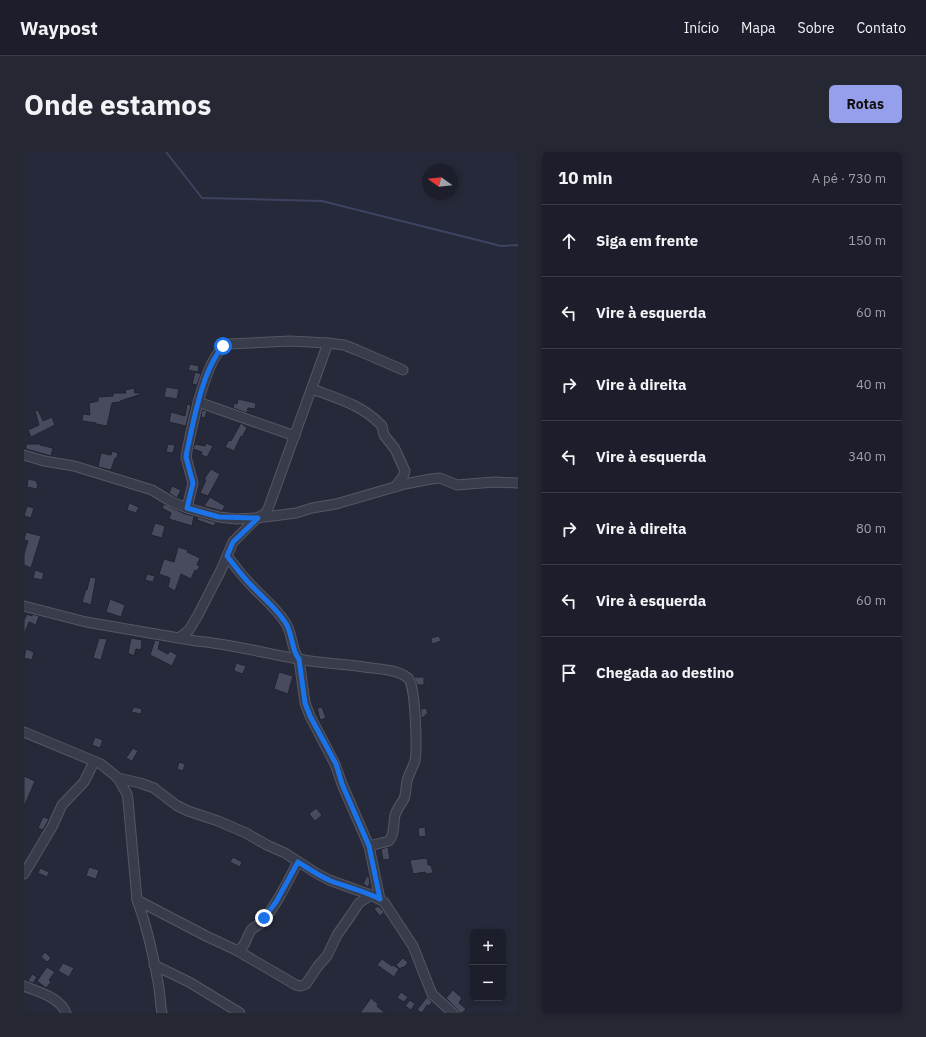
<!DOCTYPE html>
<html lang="pt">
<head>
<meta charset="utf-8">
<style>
	body { margin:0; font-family:"IBM Plex Sans",sans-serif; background:#252733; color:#f1f3f6 }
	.controls { position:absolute; right:12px; bottom:12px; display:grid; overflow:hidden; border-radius:6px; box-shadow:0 2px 6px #0003 }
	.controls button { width:36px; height:36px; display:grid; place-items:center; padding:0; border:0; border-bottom:1px solid #3a3d47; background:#1c1f2b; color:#f1f3f6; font:20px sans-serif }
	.compass { position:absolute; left:398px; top:12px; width:36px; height:36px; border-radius:50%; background:#1c1f2b; box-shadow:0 2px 6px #0003; rotate:285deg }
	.stop { position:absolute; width:12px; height:12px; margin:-9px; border:3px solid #1a73e8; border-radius:50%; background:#fff }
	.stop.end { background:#1a73e8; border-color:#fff; box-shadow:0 1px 4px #0008 }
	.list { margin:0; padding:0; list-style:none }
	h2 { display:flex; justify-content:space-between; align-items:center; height:52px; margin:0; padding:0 16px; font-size:17px }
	h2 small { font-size:13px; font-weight:400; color:#a0a2a9 }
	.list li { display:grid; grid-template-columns:26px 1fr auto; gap:12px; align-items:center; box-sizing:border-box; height:72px; padding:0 16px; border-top:1px solid #3a3d47 }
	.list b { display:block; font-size:15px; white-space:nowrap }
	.list em { font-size:13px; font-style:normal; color:#a0a2a9 }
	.icon { flex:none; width:22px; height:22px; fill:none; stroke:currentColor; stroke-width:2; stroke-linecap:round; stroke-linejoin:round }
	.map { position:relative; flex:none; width:494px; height:861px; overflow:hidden; border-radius:6px }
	header { display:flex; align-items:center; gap:24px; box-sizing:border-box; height:56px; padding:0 20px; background:#1c1f2b; border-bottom:1px solid #3a3d47 }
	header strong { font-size:19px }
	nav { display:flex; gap:22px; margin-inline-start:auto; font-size:14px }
	.intro { display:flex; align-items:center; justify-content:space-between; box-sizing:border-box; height:96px; padding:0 24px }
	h1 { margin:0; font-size:28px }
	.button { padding:10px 18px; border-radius:6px; background:#959feb; color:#111; font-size:14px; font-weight:700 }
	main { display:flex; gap:24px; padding:0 24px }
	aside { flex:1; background:#1c1f2b; border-radius:6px; box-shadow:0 2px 6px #0003 }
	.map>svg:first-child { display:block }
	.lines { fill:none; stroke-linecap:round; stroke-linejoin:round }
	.stream { stroke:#3d4360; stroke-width:2 }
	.building { fill:#484b5e; stroke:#212331 }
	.street-casing { stroke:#555765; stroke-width:11 }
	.street { stroke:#393c4a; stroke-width:9 }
	.route { stroke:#1a73e8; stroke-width:5 }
</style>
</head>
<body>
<header>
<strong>Waypost</strong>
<nav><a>Início</a><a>Mapa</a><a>Sobre</a><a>Contato</a></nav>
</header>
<div class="intro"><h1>Onde estamos</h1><a class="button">Rotas</a></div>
<main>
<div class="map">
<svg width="494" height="861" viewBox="0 0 494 861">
	<rect width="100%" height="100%" fill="#262939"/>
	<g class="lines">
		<path class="stream" d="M142,0L178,46L298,49L477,94L494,93"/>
	</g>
	<g class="building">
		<path d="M166,212L175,214L174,220L164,218Z"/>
		<path d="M171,220L177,222L173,233L168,232Z"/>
		<path d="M142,235L155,237L153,247L140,245Z"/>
		<path d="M110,236L111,241H118V242L96,249V250L88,251L83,274L72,272V271L58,269L59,262L66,263L65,251L74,249V245L89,244V241H102L101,238Z"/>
		<path d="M214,247L232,251L231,257L224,256L223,261L209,256L210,251L213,252Z"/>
		<path d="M163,252L167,253L162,274L145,270L147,260L161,264Z"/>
		<path d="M14,258L19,269L28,265L31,273L7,285L4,278L15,273L11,259Z"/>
		<path d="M178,258L183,259L181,266L177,265Z"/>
		<path d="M217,271L222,275L223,276L218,285L217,284L210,299L201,295L205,288L207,289Z"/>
		<path d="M182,291L189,294L183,305L177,303L178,300L169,297L171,292L181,294Z"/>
		<path d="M2,292H16V293L29,296L27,304L2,297Z"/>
		<path d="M144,292L151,293L149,301L142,300Z"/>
		<path d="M88,299L94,301L93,306H91L87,318L74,315L77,301L87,303Z"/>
		<path d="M187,317L196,322L184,344L176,341L182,328L180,327Z"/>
		<path d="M4,327L13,329L12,331H14L13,337L3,335Z"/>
		<path d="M148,334L157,338L153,346L145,341Z"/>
		<path d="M186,345L201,354L198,359L180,354Z"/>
		<path d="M105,351L115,355L112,361L103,358Z"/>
		<path d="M140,352L161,362L170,364L168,374L145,367L147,361L138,356Z"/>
		<path d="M3,354L10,356L7,366L0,364Z"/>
		<path d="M174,365L192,370L190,374L173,368Z"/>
		<path d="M131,371L141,374L138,386L127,383Z"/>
		<path d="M2,380L17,384L7,416L0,413V402L4,389L0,388Z"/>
		<path d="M154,395L164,398L163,400L176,406L173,413L176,414L173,419L171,418L167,427L157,422L151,439L144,435L146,426L135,422L140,407L150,410Z"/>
		<path d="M11,418L20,421L18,428L9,426Z"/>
		<path d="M123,422L131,424L129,430L121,428Z"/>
		<path d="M66,425L72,426L67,453L58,450L62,437L63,438Z"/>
		<path d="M86,447L101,453L97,465L82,460Z"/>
		<path d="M3,462L8,464V462L15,464L12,473L5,470L0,483V468Z"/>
		<path d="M415,484L417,489L408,492L407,486Z"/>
		<path d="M75,486L83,487L77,508L69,506Z"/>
		<path d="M107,486L118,488L117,498L112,497L110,504L104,501Z"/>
		<path d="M131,488L136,489L134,497L144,502L146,499L153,503L148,514L126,503Z"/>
		<path d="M2,497L10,500L8,508L0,506Z"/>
		<path d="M212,511L222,514L219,522L210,519Z"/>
		<path d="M255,520L269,524L264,542L250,537Z"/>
		<path d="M390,525H400V533H393Z"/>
		<path d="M110,555L118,557L117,562L107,560Z"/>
		<path d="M298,555L302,566L296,568L293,556Z"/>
		<path d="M402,556L404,561L397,567V557Z"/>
		<path d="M71,585L79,588L76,596L68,593Z"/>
		<path d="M109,596L114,599L108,609L102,606Z"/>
		<path d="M155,610L161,612L159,619L153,617Z"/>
		<path d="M0,624L11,629L0,655Z"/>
		<path d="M292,656L298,663L291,669L285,662Z"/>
		<path d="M19,665L25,667L19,678L14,676Z"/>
		<path d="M401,675L402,684L395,685L394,676Z"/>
		<path d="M364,695L366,707L359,708L357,697Z"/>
		<path d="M209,705L218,710L216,715L206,710Z"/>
		<path d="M403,706L404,713H407L409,721L402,722L401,720L389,722L386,708Z"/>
		<path d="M65,715L75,718L72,727L62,724Z"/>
		<path d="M16,716L25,720L23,725L14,721Z"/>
		<path d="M343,724L345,725L346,731L344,735L339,732Z"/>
		<path d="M354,754L360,760L356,764L350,757Z"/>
		<path d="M21,800L27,806L23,810L17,805Z"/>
		<path d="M379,806L384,811L379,816L378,815L376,817L372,813Z"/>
		<path d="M358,807L368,814L369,813L375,817L370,825L353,813Z"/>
		<path d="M39,811L50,816L45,825L34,819Z"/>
		<path d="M23,815L31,820L25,828L27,830L22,836L13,829Z"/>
		<path d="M8,822L13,825L9,831L4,829Z"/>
		<path d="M429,838L438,846L435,851L442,857L438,861H435L433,857L422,846Z"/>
		<path d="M377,840L384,845L380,850L373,846Z"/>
		<path d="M403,845L408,850L405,854L403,853L398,861L393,858Z"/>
		<path d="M347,846L354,852L353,854L361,861H336Z"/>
		<path d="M386,848L391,852L387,858L381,854Z"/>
	</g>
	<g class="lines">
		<defs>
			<g id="street">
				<path d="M288,237C312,246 338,253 356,272L358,274L360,283L371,297L381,319L379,325L372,334"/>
				<path d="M174,250L271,284"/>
				<path d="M0,303L20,309L50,314L128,338L148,350L163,356L195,365L212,367L233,366L272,361L288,356L312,352L381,332L407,327L416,326L433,333L470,330L494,331"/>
				<path d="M163,356L169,331L162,305L163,299C168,275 182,201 204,192L266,189L304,191L320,193L333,198L379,218"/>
				<path d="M203,404C211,414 218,424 227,433C238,445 252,456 261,470C269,481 267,498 275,507L281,551L286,564L311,612L318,632L345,694L356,747"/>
				<path d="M0,454L62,470L172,489C206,492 240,501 274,507C295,511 318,512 340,515C353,517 373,517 384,526C392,533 393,598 391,609C389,614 387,619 385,623C381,631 383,639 380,647C377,652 373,657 371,663C369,672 371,682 365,689L345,694"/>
				<path d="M155,486L165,478L174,463L197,418L209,390L233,366L241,362L244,357L304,191"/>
				<path d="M0,580L77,612L94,626L116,631L130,636L152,653L164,659L194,669L222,681L243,693L261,701L292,721L305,728L347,743L360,750L389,794L408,842L429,861"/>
				<path d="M94,626L103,642L104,648L113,748C123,774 129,802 134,830C136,840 136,851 138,861"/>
				<path d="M0,722L28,675L38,653L60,630L70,610"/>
				<path d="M113,748L182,784L212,798L272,833L277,834L282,832L294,814L303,804L313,783L327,763L335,751L347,743"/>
				<path d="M212,798C222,797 222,784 228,777C231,774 235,774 238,770C253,752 263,731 274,710"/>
				<path d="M130,813L165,830L216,861"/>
				<path d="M0,834C14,840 36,845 42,861"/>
			</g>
		</defs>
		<use href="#street" class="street-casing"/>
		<use href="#street" class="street"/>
	</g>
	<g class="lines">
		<path class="route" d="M199,194C178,219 170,267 163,299L162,305L169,331L163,356L195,365L234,366L209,390L203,404C211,414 218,424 227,433C238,445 252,456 261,470C269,481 267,498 275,507L281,551L286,564L312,612L318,632L345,694L356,747C341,739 323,735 307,729C295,724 285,717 274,710L252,750L240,766"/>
	</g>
</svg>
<div class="controls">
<button>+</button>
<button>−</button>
</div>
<svg class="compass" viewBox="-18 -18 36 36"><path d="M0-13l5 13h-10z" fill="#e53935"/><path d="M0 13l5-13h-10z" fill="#a0a2a9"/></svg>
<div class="stop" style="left:199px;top:194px"></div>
<div class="stop end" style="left:240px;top:766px"></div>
</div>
<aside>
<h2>10 min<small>A pé · 730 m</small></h2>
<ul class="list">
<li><svg class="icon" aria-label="ahead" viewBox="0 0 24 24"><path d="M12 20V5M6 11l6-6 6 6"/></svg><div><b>Siga em frente</b></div><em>150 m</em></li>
<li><svg class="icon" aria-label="left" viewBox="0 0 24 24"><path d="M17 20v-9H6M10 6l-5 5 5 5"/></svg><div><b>Vire à esquerda</b></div><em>60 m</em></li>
<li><svg class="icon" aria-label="right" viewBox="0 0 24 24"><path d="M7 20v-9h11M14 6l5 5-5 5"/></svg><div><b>Vire à direita</b></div><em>40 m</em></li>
<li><svg class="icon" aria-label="left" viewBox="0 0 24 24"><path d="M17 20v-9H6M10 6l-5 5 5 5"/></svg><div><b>Vire à esquerda</b></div><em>340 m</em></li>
<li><svg class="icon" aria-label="right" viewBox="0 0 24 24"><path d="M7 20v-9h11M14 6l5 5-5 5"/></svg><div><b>Vire à direita</b></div><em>80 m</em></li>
<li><svg class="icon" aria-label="left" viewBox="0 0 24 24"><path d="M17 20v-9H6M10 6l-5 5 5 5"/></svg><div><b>Vire à esquerda</b></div><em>60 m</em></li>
<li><svg class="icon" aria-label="arrive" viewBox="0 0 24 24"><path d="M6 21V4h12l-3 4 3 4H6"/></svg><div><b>Chegada ao destino</b></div></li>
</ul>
</aside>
</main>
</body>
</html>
